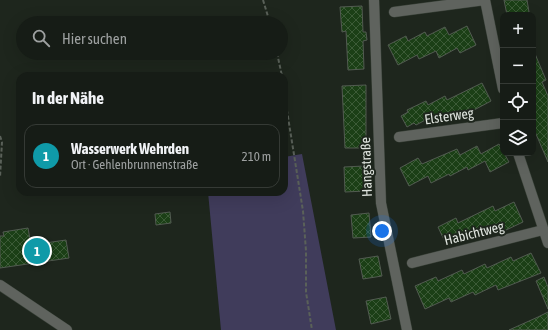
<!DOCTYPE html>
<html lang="de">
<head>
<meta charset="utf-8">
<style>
	body { margin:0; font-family:"Asap Condensed",sans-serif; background:#232923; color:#f1f3f6 }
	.controls { position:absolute; right:12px; top:12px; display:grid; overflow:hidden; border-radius:8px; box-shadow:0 4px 16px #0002 }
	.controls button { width:36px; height:36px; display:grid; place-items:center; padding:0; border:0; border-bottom:1px solid #353a35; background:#161c16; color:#f1f3f6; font:20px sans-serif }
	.you { position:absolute; left:382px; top:231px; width:14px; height:14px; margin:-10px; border:3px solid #fff; border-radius:50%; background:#1a73e8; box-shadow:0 0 0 6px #1a73e833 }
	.badge { display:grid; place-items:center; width:26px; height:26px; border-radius:50%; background:#0b8043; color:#fff; font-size:13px; font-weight:700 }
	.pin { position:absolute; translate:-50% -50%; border:2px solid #fff; box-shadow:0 1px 4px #0006 }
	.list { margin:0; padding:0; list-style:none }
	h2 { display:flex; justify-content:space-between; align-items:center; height:52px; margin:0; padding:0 16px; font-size:17px }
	h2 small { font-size:13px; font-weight:400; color:#9ea1a1 }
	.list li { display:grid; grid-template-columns:26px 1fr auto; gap:12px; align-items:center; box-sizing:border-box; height:64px; margin:0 8px 8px; padding:0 8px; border:1px solid #353a35; border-radius:12px }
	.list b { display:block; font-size:15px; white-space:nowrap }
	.list p { margin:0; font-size:13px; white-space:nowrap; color:#9ea1a1 }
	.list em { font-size:13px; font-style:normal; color:#9ea1a1 }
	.icon { flex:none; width:22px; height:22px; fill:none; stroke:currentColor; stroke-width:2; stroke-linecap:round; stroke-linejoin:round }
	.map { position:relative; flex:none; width:548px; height:330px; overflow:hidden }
	.search { position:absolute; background:#161c16; box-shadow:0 4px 16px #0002; left:16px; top:16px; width:272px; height:44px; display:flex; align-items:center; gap:10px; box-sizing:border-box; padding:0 14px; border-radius:22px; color:#9ea1a1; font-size:15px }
	.panel { position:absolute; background:#161c16; box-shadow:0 4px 16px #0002; left:16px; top:72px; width:272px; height:124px; border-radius:12px }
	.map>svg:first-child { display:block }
	.garden { fill:#403c5b }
	.building { fill:url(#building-cross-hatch); stroke:#525b51 }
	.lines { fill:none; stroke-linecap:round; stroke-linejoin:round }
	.minor-casing { stroke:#394138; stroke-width:11 }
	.path { stroke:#5a6159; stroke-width:2; stroke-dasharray:4 2; stroke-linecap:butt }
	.minor { stroke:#5f635e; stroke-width:10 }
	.labels { text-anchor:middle; stroke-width:4; stroke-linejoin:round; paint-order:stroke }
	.street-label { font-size:14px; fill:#dfe4de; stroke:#1e261d }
</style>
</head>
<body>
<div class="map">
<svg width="548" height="330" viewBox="0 0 548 330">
	<defs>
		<pattern id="building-cross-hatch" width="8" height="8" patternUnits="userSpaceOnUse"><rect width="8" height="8" fill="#1b3f16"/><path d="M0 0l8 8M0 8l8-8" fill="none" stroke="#3c5b37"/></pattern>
	</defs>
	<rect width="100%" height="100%" fill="#1e261d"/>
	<path class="garden" d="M302,154L336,330H221L208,192H284V157Z"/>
	<g class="building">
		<path d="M504,0H527L529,12L527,13L528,15H507Z"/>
		<path d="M362,6L363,32H366L367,40L363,41L364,69L348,70L346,31L342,32L340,7Z"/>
		<path d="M467,26L476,45L460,53L457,48L439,58L436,51L419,59L417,55L398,65L388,45L406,36L408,41L425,32L427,36L445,27L449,35Z"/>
		<path d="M533,49L546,80L542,82L548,96V162L533,127Z"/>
		<path d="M482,83L491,101L457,119L455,116L438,124L433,116L416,125L414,123L407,127L401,116L408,112L407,110L426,101L428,105L445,96L447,100Z"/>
		<path d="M366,85V148H345L342,86Z"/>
		<path d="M499,144L509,162L490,172L485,161L468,170L467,167L450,176L449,174L431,183L428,176L409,186L400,168L418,158L422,164L457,149L460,155L477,146L481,154Z"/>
		<path d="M364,166L366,191L345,192L344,167Z"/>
		<path d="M514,202L523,222L504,231L503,228L485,236L483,231L465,239L464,236L446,244L438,227L456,218L458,223L493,206L495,211Z"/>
		<path d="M170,212L171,223L156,225L155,214Z"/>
		<path d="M369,213L371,237L353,238L351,215Z"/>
		<path d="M28,228L31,245L66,240L69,258L0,268V236H4L3,232Z"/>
		<path d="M531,253L541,273L498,290L496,285L475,295L473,292L451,302L449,298L425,309L415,286L436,277L438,281L462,270L464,274L485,264L487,268L511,257L513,261Z"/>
		<path d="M378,256L382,276L363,279L359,259Z"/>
		<path d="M544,277L548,287V309L536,281Z"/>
		<path d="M386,297L391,319L371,324L366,301Z"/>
		<path d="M548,312V330H509L538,317Z"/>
	</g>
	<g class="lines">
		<defs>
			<g id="minor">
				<path d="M374,0L381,203L407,330"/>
				<path d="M394,12L485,0L503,89"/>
				<path d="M399,137L503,123"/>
				<path d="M518,153L548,243"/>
				<path d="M412,263L543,230"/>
				<path d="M0,285L67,330"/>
			</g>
		</defs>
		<use href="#minor" class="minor-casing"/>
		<g class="path">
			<path d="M263,0L270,23"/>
			<path d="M277,53L282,76"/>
			<path d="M284,92L303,211L306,251V292L312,330"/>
			<path d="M0,136L2,142L0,177"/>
		</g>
		<use href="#minor" class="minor"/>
	</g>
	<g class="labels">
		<g class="street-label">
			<text transform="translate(449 116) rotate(-8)" y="5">Elsterweg</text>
			<text transform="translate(366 167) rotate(-92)" y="5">Hangstraße</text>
			<text transform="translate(474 233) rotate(-14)" y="5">Habichtweg</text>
		</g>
	</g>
</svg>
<div class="controls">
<button>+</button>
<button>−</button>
<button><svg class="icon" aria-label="locate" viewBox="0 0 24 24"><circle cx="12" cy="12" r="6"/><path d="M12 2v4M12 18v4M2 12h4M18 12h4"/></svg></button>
<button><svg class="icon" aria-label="layers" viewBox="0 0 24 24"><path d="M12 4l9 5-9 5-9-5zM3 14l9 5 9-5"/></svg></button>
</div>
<div class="you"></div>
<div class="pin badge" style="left:37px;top:251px;background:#0f9aa8">1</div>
<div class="search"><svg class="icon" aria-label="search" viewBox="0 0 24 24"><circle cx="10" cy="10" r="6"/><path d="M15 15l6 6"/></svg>Hier suchen</div>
<section class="panel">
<h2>In der Nähe<small></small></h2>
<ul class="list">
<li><span class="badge" style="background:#0f9aa8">1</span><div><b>Wasserwerk Wehrden</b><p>Ort · Gehlenbrunnenstraße</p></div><em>210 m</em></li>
</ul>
</section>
</div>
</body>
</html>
